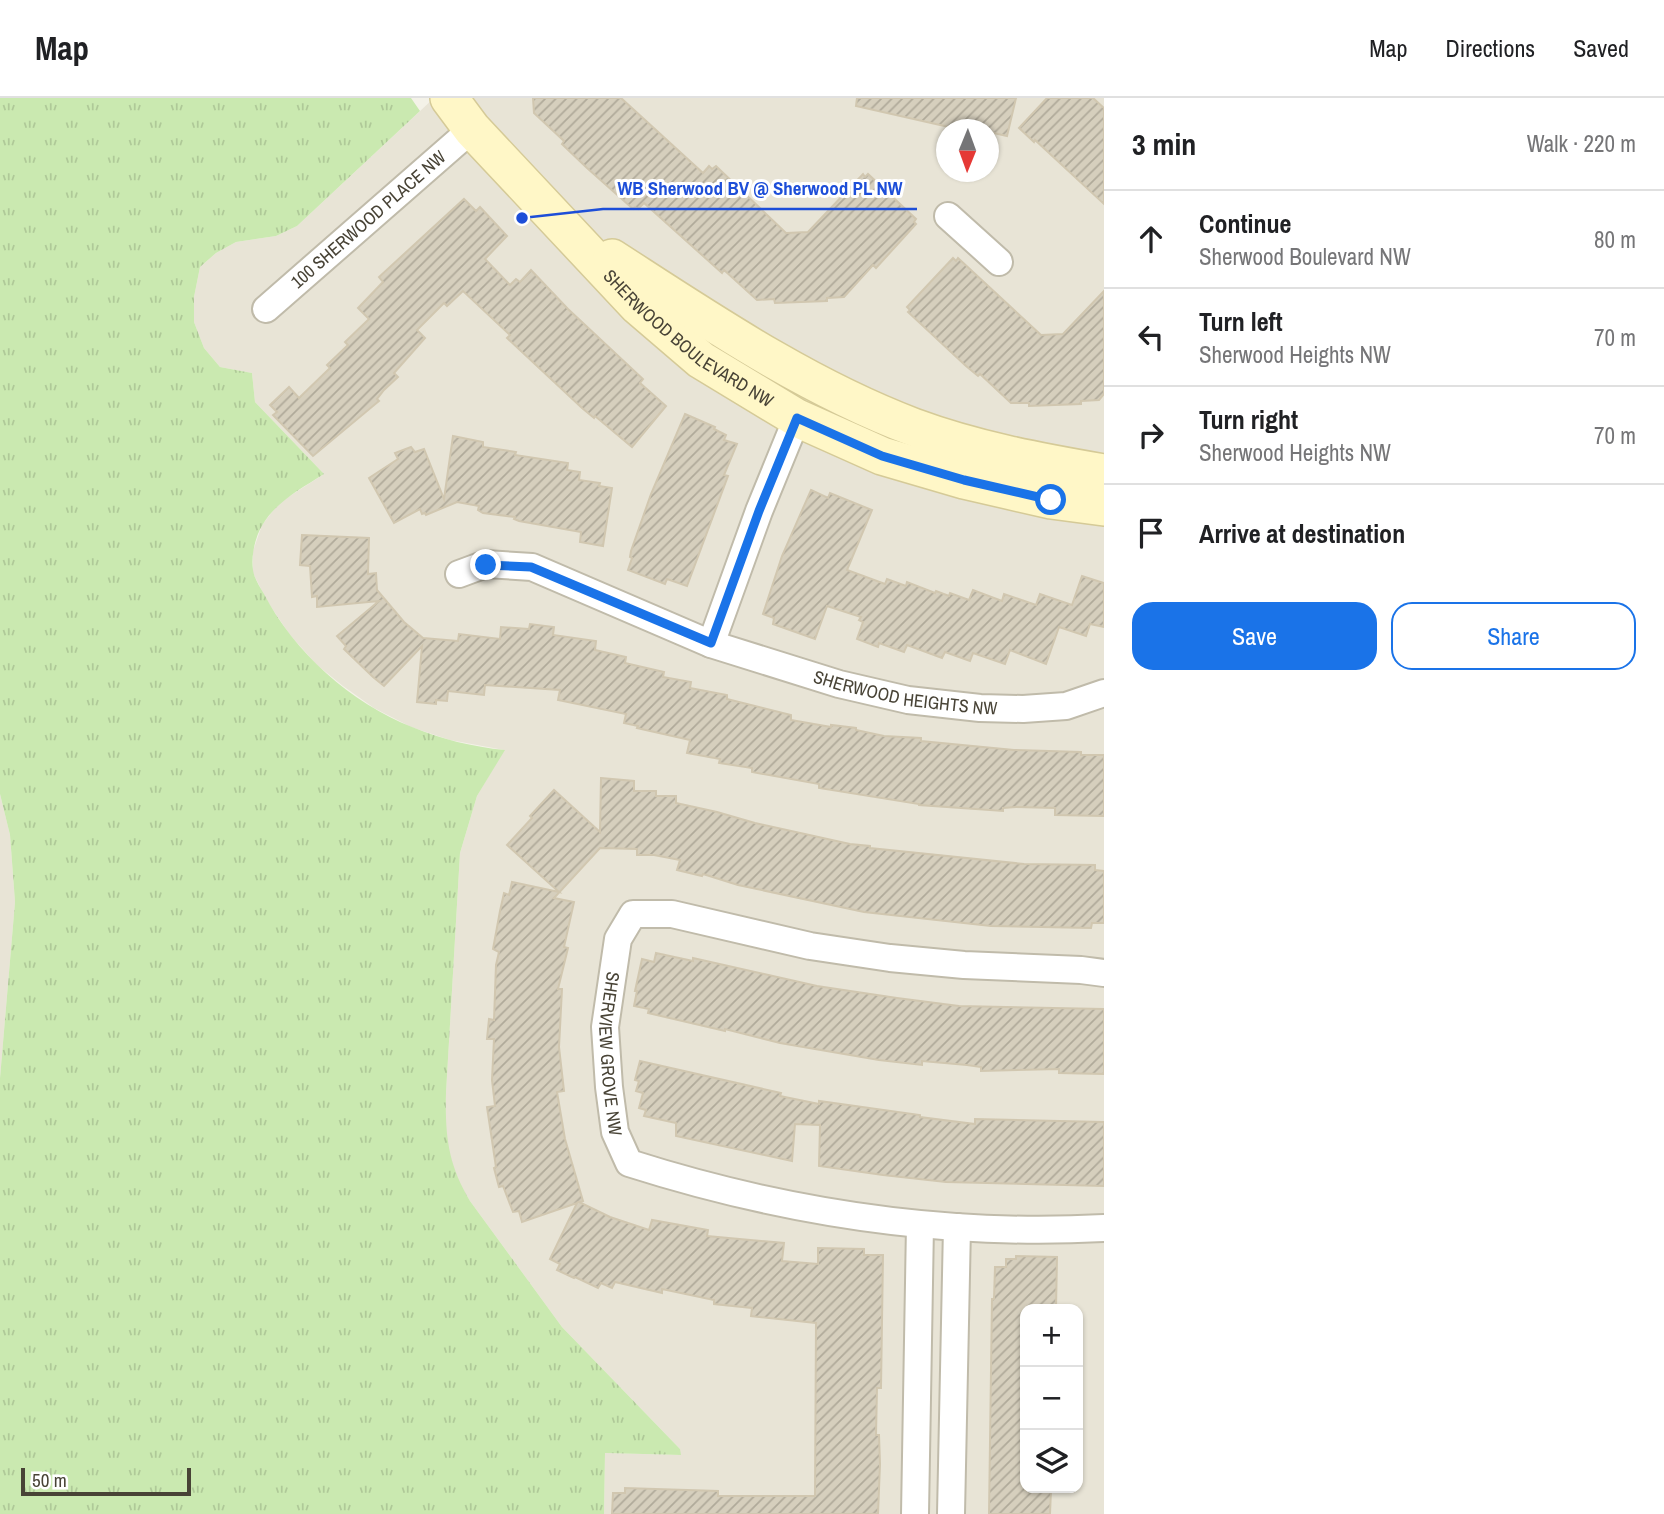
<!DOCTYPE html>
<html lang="en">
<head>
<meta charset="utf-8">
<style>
	body { margin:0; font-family:"Archivo Narrow",sans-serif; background:#f2f2f2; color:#202124 }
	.controls { position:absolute; right:21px; bottom:21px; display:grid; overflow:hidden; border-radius:14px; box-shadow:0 2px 5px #0004 }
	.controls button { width:63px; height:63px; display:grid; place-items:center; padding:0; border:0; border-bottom:2px solid #e0e0e0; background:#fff; color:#202124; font:35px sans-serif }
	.compass { position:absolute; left:936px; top:21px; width:63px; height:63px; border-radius:50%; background:#fff; box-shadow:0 2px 5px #0004; rotate:181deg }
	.scale { position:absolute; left:21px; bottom:18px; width:170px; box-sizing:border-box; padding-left:7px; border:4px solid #484336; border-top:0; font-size:19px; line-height:24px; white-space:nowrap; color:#484336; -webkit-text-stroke:5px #fff; paint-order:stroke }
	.stop { position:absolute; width:21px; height:21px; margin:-16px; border:5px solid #1a73e8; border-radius:50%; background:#fff }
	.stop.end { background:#1a73e8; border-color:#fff; box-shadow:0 2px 7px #0008 }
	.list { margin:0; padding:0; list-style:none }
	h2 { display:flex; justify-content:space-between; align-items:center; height:91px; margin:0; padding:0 28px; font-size:30px }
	h2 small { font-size:23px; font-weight:400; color:#757577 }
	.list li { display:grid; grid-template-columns:46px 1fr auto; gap:21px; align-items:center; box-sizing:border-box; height:98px; padding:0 28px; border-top:2px solid #e0e0e0 }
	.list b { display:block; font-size:26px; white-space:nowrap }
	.list p { margin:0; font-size:23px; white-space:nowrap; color:#757577 }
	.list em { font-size:23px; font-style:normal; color:#757577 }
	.actions { display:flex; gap:14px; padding:21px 28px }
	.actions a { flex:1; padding:16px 0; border:2px solid #1a73e8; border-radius:21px; text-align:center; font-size:24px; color:#1a73e8 }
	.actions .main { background:#1a73e8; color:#fff }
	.icon { flex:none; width:38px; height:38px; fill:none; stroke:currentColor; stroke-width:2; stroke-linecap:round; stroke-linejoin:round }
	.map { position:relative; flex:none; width:1104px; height:1416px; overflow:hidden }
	header { display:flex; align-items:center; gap:42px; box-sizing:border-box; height:98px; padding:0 35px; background:#fff; border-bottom:2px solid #e0e0e0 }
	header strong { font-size:33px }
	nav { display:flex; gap:38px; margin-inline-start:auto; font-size:24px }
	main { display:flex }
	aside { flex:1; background:#fff }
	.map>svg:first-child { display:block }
	.residential { fill:#e8e4d6; fill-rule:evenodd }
	.grass { fill:url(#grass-tufts) }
	.building { fill:url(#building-hatch); stroke:#d1c7b0; stroke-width:2 }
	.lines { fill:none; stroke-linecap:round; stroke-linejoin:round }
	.street-casing { stroke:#c0bbaa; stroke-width:30 }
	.secondary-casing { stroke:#d5ca97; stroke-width:40 }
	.street { stroke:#fff; stroke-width:26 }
	.secondary { stroke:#fff7c7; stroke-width:37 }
	.route { stroke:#1a73e8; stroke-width:9 }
	.labels { text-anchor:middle; stroke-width:6; stroke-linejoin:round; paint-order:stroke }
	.street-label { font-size:18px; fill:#484336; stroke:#fff }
	.leader { fill:none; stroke:#1d4ed8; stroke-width:2.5 }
	.callout-dot { fill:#1d4ed8; stroke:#fff; stroke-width:2.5 }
	.callout-label { font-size:19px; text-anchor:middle; font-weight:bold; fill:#1d4ed8; stroke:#fff; stroke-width:6; stroke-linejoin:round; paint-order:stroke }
</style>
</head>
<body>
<header>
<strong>Map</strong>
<nav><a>Map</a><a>Directions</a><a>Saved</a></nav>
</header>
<main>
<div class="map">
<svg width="1104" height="1416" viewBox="0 0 1104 1416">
	<defs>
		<pattern id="grass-tufts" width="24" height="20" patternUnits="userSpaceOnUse" patternTransform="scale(1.75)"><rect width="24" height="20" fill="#cae9b0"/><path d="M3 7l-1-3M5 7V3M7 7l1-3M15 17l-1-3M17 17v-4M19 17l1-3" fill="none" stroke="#afc998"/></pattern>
		<pattern id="building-hatch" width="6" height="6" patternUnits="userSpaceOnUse" patternTransform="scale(1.75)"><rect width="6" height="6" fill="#d6cfbd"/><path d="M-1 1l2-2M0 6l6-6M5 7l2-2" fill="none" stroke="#b0aa9a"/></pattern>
	</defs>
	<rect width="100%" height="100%" fill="#f4f2e8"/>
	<g class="residential">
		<path d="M434,0H1104V1416H604L605,1355L680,1357V1351L562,1229L470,1103L457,1082L449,1056L445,1027L446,995L460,755L477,698L504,652L450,642L411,629L374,610L343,588L317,567L290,537L267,503L253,475V453L262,427L279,405L324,376L255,304L252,275L220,269L204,250L194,224V199L200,169L216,155L236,144L276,138L297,128ZM946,32H988V74H946ZM1025,1211H1078V1390H1025Z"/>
		<path d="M0,696L10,737L15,804L0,980Z"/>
	</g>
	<path class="grass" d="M0,0H411L420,13L297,128L276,138L236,144L216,155L200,169L194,199V224L204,250L220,269L252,275L255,304L324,376C302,390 277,403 263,426C255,439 251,457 253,472C254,480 260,489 264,496C294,554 351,605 412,629C441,641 473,649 505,652L477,698L460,755L446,995C445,1038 448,1066 470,1103L562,1229L680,1351L681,1357L605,1355L604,1416H0V980L15,804L10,737L0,696Z"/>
	<g class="building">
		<path d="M533,0H621L703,75L709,68L712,71L716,68L786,135L808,134L863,76L865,79L868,76L916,121L914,124L916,126L876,170L873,167L844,199L827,200V203L775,205L774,201L757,202L724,172L722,175L644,105L638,111L635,109L633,111L587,70L562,46L564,43L534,15Z"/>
		<path d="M857,0H1016L1007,38L989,34V32H962L856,8Z"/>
		<path d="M1047,0H1093L1104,10V106L1035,42L1034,44L1019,30Z"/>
		<path d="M464,101L476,113L480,109L507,138L485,161L510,187L516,181L520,184L531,172L568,211L643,281L640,285L666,308L632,349L595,318L594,320L582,310L507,240L510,237L463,193L447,208L444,205L417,232L425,240L394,275L398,279L384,292L377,301L379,303L313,358L273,317L277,314L270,307L289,289L299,300L330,270L327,267L348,247L345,244L369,221L358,210L383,184L379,179Z"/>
		<path d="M953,160L956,163L958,160L1041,237L1063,236L1104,193V296L1099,302L1081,303V306L1029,308V305H1011L980,276L978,278L966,268L908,214L910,212L907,209Z"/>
		<path d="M685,316L715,329L714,331L726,337L724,342L737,346L724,377L728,378L687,488L667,481L665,486L628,472L632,460L630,459L631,453L651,396Z"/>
		<path d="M453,338L483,344V349L516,354L515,357L568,365L567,372L580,374L579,382L600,385L599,388L612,390L603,448L580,444L581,434L519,423L514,421L515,419L483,415L478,412L479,408L457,404L426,417L425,415L422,416L420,411L394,425L369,380L398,361L395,355L411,349L415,354L424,351L444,401Z"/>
		<path d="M811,392L828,400L830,395L872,412L847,472L885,486L887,481L906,488L907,484L935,495L936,493L949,498L950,495L969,502L973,492L1002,503L1004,496L1036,507L1040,496L1072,507L1082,478L1104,485V529L1090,526L1086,538L1059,529L1046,566L1010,552L1005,566L973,555L970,563L945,554L942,560L907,547L904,554L879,545L878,549L857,541L863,524L859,522L861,519L827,508L815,541L773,526L774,520L763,516L782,458Z"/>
		<path d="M302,437L369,440L368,476L376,475L377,492L404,524L423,540L458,543L459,536L500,541L501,529L529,531L530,526L554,529L553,537L596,543L595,552L626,559L625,565L664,574L663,579L691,584L690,590L727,597V601L791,617V622L831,629V627L856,630V632L884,638L921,640V643L1014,652L1081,654V657H1104V718L1055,717V710L1016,709L1003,710V713L919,707V706L819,690V686L752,674V670L719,665L720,661L687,655L690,642L637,630L638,628L624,625L626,616L558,602L560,592L485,587L484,597L448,593L447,603L436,602V606L417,604L422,548L384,588L373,579L344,551L346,548L337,538L379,503L317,509V498L312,499L310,468L300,467Z"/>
		<path d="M601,680L634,683V693H656V698H676V705L717,714L755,725L850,746L870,748V750L1024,766L1095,767V772L1104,773V825H1092L1091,830L991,828L864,814L738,787L703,776L702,778L677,772L680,762L654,757H637V751L600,750L554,800L574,804L564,849L568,850L558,891H562L559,949L564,993L557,994L565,1041L583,1103L579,1104L610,1119L649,1132L652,1122L708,1132L707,1138L784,1145L782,1163L818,1166V1150L864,1151V1157H883L881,1290H877L876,1337H879L880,1366L878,1416H612L613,1395H625V1390L718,1393V1398H815L816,1225L751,1218L752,1210L714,1206V1202L662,1191V1195L615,1184L612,1190L601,1185L598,1190L575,1179L574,1180L557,1172L560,1166L550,1161L577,1105L522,1124L519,1113L513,1114L503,1088L499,1089L494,1070L496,1069L487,1009L495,1008L492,982L494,941H487L489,921L494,922L496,867L499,854L493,851L500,813L504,795L509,797L512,784L559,794L507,747L532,720L530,718L554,692L600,734Z"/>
		<path d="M656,855L693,863V860L817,888L897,900L959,908L1104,911V976L1059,975V971L981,973V969L967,967L922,963V967L879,962L780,945L725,931V933L648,915L649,911L634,908L637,893H635L642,861L654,864Z"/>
		<path d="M640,963L781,995L780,998L819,1006V1003L920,1017V1019L975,1026V1021L1104,1024V1088L946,1084L883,1077L819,1068L820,1027L795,1026L792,1063L676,1038V1025L644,1018L646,1012L639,1010L643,995L636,993L639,983L635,982Z"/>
		<path d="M1016,1158L1057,1159L1056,1211H1025V1392H1051L1050,1416H989L992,1201H994L995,1169H1006V1161H1016Z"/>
	</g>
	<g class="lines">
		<defs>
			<g id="street">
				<path d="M948,118L999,164"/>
				<path id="s1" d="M266,211L472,31"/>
				<path id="s2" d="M459,476L486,466L532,469L711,546L839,586L908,602L980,610L1023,611L1066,608L1104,595"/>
				<path d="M711,546L759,413L797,320"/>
				<path id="s3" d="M1104,875L1081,872L964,867L890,860L810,848L672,816H633L618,841L605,929L609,989L615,1034L629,1065C783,1114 942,1139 1104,1130"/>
				<path d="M915,1416L920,1127"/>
				<path d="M951,1416L957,1129"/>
			</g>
			<g id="secondary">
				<path id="s4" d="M449,0L472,31L638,208L701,262L797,320L882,358L964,382L1051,402L1104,409"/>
				<path d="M612,160C708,222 805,288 913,329C975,352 1040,364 1104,375"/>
			</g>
		</defs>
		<use href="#street" class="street-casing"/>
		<use href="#secondary" class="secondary-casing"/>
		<use href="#street" class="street"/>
		<use href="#secondary" class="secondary"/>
	</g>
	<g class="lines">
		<path class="route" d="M486,467L531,469L711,545L759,413L797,320L882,358L964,382L1051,402"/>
	</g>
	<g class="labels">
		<g class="street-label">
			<text dy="6" stroke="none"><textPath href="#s1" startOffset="136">100 SHERWOOD PLACE NW</textPath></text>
			<text dy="6" stroke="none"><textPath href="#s4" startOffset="341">SHERWOOD BOULEVARD NW</textPath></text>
			<text dy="6" stroke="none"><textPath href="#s2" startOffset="471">SHERWOOD HEIGHTS NW</textPath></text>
			<text dy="6" stroke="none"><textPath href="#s3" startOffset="621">SHERVIEW GROVE NW</textPath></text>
		</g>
	</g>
	<path class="leader" d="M522 120L603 111H917"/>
	<circle class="callout-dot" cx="522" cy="120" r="7"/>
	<g class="callout-label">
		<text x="760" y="97">WB Sherwood BV @ Sherwood PL NW</text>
	</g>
</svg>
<div class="controls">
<button>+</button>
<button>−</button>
<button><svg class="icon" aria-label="layers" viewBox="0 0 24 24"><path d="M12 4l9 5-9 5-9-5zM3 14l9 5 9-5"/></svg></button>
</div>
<svg class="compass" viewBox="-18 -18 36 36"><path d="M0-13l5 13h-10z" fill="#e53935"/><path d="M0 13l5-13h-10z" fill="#757577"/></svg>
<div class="scale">50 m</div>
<div class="stop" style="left:1051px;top:402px"></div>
<div class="stop end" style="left:486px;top:467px"></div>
</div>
<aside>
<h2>3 min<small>Walk · 220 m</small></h2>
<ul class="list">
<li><svg class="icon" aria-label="ahead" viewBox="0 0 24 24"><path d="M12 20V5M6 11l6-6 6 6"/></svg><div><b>Continue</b><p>Sherwood Boulevard NW</p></div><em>80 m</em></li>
<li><svg class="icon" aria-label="left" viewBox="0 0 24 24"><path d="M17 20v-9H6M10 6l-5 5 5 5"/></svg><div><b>Turn left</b><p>Sherwood Heights NW</p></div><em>70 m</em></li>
<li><svg class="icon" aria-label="right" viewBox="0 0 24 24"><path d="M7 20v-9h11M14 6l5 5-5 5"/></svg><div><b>Turn right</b><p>Sherwood Heights NW</p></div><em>70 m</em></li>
<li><svg class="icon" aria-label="arrive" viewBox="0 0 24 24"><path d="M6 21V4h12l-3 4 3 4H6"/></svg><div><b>Arrive at destination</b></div></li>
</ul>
<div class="actions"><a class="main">Save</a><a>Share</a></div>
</aside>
</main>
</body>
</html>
